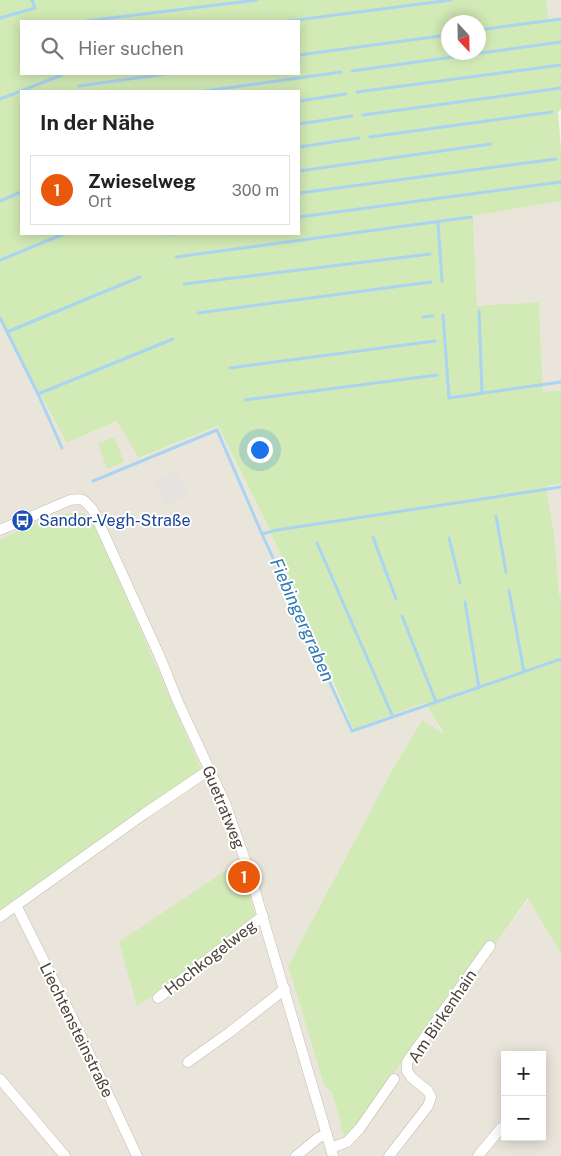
<!DOCTYPE html>
<html lang="de">
<head>
<meta charset="utf-8">
<style>
	body { margin:0; font-family:"Public Sans",sans-serif; background:#f6f6f6; color:#222 }
	.controls { position:absolute; right:15px; bottom:15px; display:grid; overflow:hidden; border-radius:0px; box-shadow:0 2px 12px #0003 }
	.controls button { width:45px; height:45px; display:grid; place-items:center; padding:0; border:0; border-bottom:1px solid #e0e0e0; background:#fff; color:#222; font:25px sans-serif }
	.compass { position:absolute; left:441px; top:15px; width:45px; height:45px; border-radius:50%; background:#fff; box-shadow:0 2px 12px #0003; rotate:158deg }
	.you { position:absolute; left:259px; top:449px; width:18px; height:18px; margin:-12px; border:4px solid #fff; border-radius:50%; background:#1a73e8; box-shadow:0 0 0 8px #1a73e833 }
	.badge { display:grid; place-items:center; width:32px; height:32px; border-radius:50%; background:#ea580c; color:#fff; font-size:16px; font-weight:700 }
	.pin { position:absolute; translate:-50% -50%; border:2px solid #fff; box-shadow:0 1px 5px #0006 }
	.list { margin:0; padding:0; list-style:none }
	h2 { display:flex; justify-content:space-between; align-items:center; height:65px; margin:0; padding:0 20px; font-size:21px }
	h2 small { font-size:16px; font-weight:400; color:#767676 }
	.list li { display:grid; grid-template-columns:32px 1fr auto; gap:15px; align-items:center; box-sizing:border-box; height:70px; margin:0 10px 10px; padding:0 10px; border:1px solid #e0e0e0; border-radius:0px }
	.list b { display:block; font-size:19px; white-space:nowrap }
	.list p { margin:0; font-size:16px; white-space:nowrap; color:#767676 }
	.list em { font-size:16px; font-style:normal; color:#767676 }
	.icon { flex:none; width:28px; height:28px; fill:none; stroke:currentColor; stroke-width:2; stroke-linecap:round; stroke-linejoin:round }
	.map { position:relative; flex:none; width:561px; height:1156px; overflow:hidden }
	.search { position:absolute; background:#fff; box-shadow:0 2px 12px #0003; left:20px; top:20px; width:280px; height:55px; display:flex; align-items:center; gap:12px; box-sizing:border-box; padding:0 18px; border-radius:0px; color:#767676; font-size:19px }
	.panel { position:absolute; background:#fff; box-shadow:0 2px 12px #0003; left:20px; top:90px; width:280px; height:145px; border-radius:0px }
	.map>svg:first-child { display:block }
	.residential { fill:#eae5da; fill-rule:evenodd }
	.green { fill:#d2eab5; fill-rule:evenodd }
	.parking { fill:#e5e3e0 }
	.lines { fill:none; stroke-linecap:round; stroke-linejoin:round }
	.stream { stroke:#a9d4f2; stroke-width:3 }
	.street-casing { stroke:#c2bbae; stroke-width:11 }
	.street { stroke:#fff; stroke-width:10 }
	.labels { text-anchor:middle; stroke-width:4; stroke-linejoin:round; paint-order:stroke }
	.transit-label { font-size:16px; fill:#164399; stroke:#fff; text-anchor:start }
	.street-label { font-size:16px; fill:#4b4439; stroke:#fff }
	.water-label { font-size:18px; font-style:italic; fill:#2e7ab2; stroke:#fff }
</style>
</head>
<body>
<div class="map">
<svg width="561" height="1156" viewBox="0 0 561 1156">
	<rect width="100%" height="100%" fill="#f6f3ec"/>
	<g class="residential">
		<path d="M546,0H561V17L549,19Z"/>
		<path d="M561,201V390L543,392L539,302L477,307L473,216Z"/>
		<path d="M0,322L67,443L118,421L140,458L218,426L270,530L352,729L425,703L444,735L422,720L390,774L288,966L324,1085L332,1093L345,1139L363,1117L488,941L494,946L529,898L561,954V1156H0V911L201,769L70,513L52,516L0,539ZM505,1055H542V1137H505Z"/>
		<path d="M561,484V597L559,594L546,486Z"/>
	</g>
	<g class="green">
		<path d="M0,0H546L549,19L561,17V109L558,112L561,150V201L473,216L477,306L539,302L543,392L561,390V484L546,486L554,536L559,594L561,597V954L528,898L494,946L487,942L363,1117L345,1140L332,1093L324,1085L288,966L390,774L422,720L444,734L425,703L353,729L270,530L218,426L139,458L117,421L67,443L0,322ZM21,21H299V74H21ZM448,22H478V52H448ZM21,91H299V234H21Z"/>
		<path d="M114,437L124,462L107,469L98,443Z"/>
		<path d="M70,513H84L92,519L201,769L0,911V539L52,516Z"/>
		<path d="M237,863L256,916L161,990L137,1006L119,942Z"/>
	</g>
	<path class="parking" d="M177,471L188,496L165,506L154,480Z"/>
	<g class="lines">
		<g class="stream">
			<path d="M0,18L35,8L32,0"/>
			<path d="M86,21L257,0"/>
			<path d="M289,21L451,0"/>
			<path d="M478,30L561,19"/>
			<path d="M299,55L448,35"/>
			<path d="M352,71L561,42"/>
			<path d="M79,86L165,74"/>
			<path d="M205,91L341,72"/>
			<path d="M357,92L561,65"/>
			<path d="M0,99L62,75"/>
			<path d="M299,101L346,94"/>
			<path d="M363,115L561,88"/>
			<path d="M299,124L352,116"/>
			<path d="M370,137L552,112"/>
			<path d="M299,147L359,138"/>
			<path d="M299,171L491,144"/>
			<path d="M300,193L556,159"/>
			<path d="M0,201L21,192"/>
			<path d="M299,217L561,182"/>
			<path d="M438,222L442,281"/>
			<path d="M168,234H171"/>
			<path d="M176,257L471,217"/>
			<path d="M0,260L64,234"/>
			<path d="M184,284L430,254"/>
			<path d="M479,311L482,393"/>
			<path d="M198,313L431,282"/>
			<path d="M443,315L449,398L561,382"/>
			<path d="M423,317L433,316"/>
			<path d="M0,318L38,394L62,448"/>
			<path d="M7,332L140,277"/>
			<path d="M230,368L435,341"/>
			<path d="M38,394L173,339"/>
			<path d="M245,400L437,375"/>
			<path d="M93,481L217,430L262,534L352,731L561,659"/>
			<path d="M496,516L506,572"/>
			<path d="M262,534L277,530L561,487"/>
			<path d="M373,537L396,599"/>
			<path d="M449,538L460,583"/>
			<path d="M317,543L393,717"/>
			<path d="M509,590L524,672"/>
			<path d="M465,602L479,688"/>
			<path d="M402,616L436,702"/>
		</g>
		<defs>
			<g id="street">
				<path d="M0,530L70,500C84,498 83,499 93,510L160,657L178,702L225,803L250,874L333,1156"/>
				<path d="M16,905L74,1021L137,1156"/>
				<path d="M0,917L144,814L209,770"/>
				<path d="M158,998L263,916"/>
				<path d="M188,1062L230,1032L285,989"/>
				<path d="M0,1079L65,1156"/>
				<path d="M331,1148L347,1142L360,1128L394,1079"/>
				<path d="M296,1156L318,1138L327,1134"/>
				<path d="M389,1156L428,1106L431,1097L428,1091L412,1078L407,1071V1062L490,946"/>
				<path d="M478,1156L501,1128"/>
			</g>
		</defs>
		<use href="#street" class="street-casing"/>
		<use href="#street" class="street"/>
	</g>
	<defs>
		<symbol id="bus-disc" viewBox="-11 -11 22 22"><circle r="9.5" fill="#1a4fb4" stroke="#fff"/><path d="M-5-6H5V4H4V6H2V4H-2V6H-4V4H-5ZM-3.5-4V0h7V-4ZM-3.5 1.2v1.5H-2V1.2ZM2 1.2v1.5H3.5V1.2Z" fill="#fff"/></symbol>
	</defs>
	<g fill-rule="evenodd">
		<use href="#bus-disc" x="10" y="508" width="25" height="25"/>
	</g>
	<g class="labels">
		<g class="transit-label">
			<text x="39" y="526">Sandor-Vegh-Straße</text>
		</g>
		<g class="street-label">
			<text transform="translate(224 807) rotate(68)" y="6">Guetratweg</text>
			<text transform="translate(210 957) rotate(-38)" y="6">Hochkogelweg</text>
			<text transform="translate(442 1016) rotate(-56)" y="6">Am Birkenhain</text>
			<text transform="translate(77 1030) rotate(64)" y="6">Liechtensteinstraße</text>
		</g>
		<g class="water-label">
			<text transform="translate(302 620) rotate(66)" y="6">Fiebingergraben</text>
		</g>
	</g>
</svg>
<div class="controls">
<button>+</button>
<button>−</button>
</div>
<svg class="compass" viewBox="-18 -18 36 36"><path d="M0-13l5 13h-10z" fill="#e53935"/><path d="M0 13l5-13h-10z" fill="#767676"/></svg>
<div class="you"></div>
<div class="pin badge" style="left:244px;top:877px">1</div>
<div class="search"><svg class="icon" aria-label="search" viewBox="0 0 24 24"><circle cx="10" cy="10" r="6"/><path d="M15 15l6 6"/></svg>Hier suchen</div>
<section class="panel">
<h2>In der Nähe<small></small></h2>
<ul class="list">
<li><span class="badge">1</span><div><b>Zwieselweg</b><p>Ort</p></div><em>300 m</em></li>
</ul>
</section>
</div>
</body>
</html>
